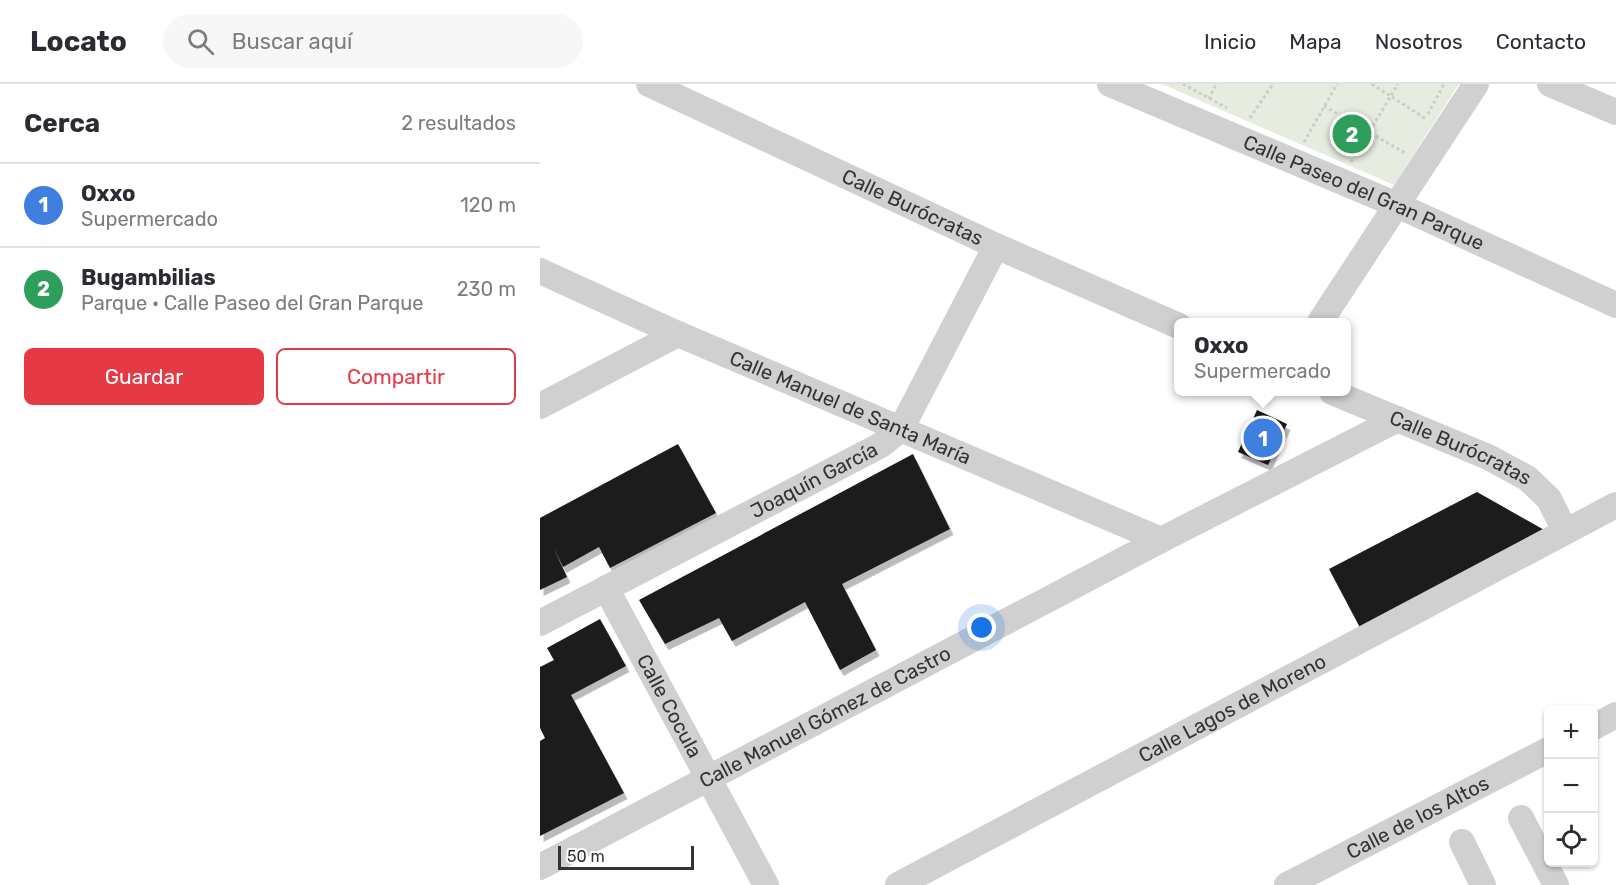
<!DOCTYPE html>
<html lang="es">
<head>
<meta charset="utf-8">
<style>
	body { margin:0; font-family:Rubik,sans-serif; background:#f7f7f7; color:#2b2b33 }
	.controls { position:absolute; right:18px; bottom:18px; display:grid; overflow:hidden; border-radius:9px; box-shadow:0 2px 4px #0004 }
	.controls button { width:54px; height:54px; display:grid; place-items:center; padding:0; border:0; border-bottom:2px solid #e1e1e2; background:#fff; color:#2b2b33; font:30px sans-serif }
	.scale { position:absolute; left:18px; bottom:15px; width:136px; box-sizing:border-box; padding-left:6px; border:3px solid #333; border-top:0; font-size:16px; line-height:21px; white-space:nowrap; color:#333; -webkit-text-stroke:4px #fff; paint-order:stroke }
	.you { position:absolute; left:442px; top:544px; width:21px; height:21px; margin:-15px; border:4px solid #fff; border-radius:50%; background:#1a73e8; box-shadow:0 0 0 9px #1a73e833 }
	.badge { display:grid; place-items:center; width:39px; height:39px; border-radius:50%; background:#e63946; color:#fff; font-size:20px; font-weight:700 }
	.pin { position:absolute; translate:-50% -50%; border:3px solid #fff; box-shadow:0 2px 6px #0006 }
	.popup { position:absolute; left:634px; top:234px; width:177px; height:78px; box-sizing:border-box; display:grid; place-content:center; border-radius:9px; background:#fff; filter:drop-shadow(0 2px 4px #0005); font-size:20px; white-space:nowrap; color:#7c7c81 }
	.popup b { font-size:22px; color:#2b2b33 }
	.popup::after { content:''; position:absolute; left:50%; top:100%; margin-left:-12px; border:12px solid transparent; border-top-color:#fff }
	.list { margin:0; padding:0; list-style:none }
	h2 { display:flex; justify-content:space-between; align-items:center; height:78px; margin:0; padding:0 24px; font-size:26px }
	h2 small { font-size:20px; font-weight:400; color:#7c7c81 }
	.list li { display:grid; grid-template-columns:39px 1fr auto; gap:18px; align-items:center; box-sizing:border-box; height:84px; padding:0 24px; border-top:2px solid #e1e1e2 }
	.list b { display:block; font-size:22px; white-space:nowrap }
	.list p { margin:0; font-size:20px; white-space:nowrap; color:#7c7c81 }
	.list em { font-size:20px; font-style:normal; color:#7c7c81 }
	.actions { display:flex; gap:12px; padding:18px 24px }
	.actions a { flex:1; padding:14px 0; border:2px solid #e63946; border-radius:9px; text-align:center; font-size:21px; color:#e63946 }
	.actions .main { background:#e63946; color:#fff }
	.icon { flex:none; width:33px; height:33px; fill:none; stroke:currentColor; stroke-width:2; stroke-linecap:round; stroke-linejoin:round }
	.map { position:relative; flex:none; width:1076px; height:801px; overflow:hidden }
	header { display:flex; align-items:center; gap:36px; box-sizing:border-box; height:84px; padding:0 30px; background:#fff; border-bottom:2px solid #e1e1e2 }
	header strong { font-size:28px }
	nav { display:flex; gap:33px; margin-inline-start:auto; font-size:21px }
	.search { width:420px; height:54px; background:#f7f7f7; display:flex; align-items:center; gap:15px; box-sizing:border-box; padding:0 21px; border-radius:33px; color:#7c7c81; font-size:22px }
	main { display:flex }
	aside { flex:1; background:#fff }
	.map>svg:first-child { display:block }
	.green { fill:#e6ecdf }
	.building { fill:#1a1a1a; filter:url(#shadow) }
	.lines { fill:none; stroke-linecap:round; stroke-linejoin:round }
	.path { stroke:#cdcdcd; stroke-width:3; stroke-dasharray:3 3; stroke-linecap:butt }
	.minor { stroke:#d0d0d0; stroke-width:26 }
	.labels { text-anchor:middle; stroke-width:6; stroke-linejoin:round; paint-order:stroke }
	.street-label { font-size:20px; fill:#333; stroke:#fff }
</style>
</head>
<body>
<header>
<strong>Locato</strong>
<div class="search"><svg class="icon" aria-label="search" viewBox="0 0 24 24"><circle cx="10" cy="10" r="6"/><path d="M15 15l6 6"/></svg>Buscar aquí</div>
<nav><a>Inicio</a><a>Mapa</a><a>Nosotros</a><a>Contacto</a></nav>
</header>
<main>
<aside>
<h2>Cerca<small>2 resultados</small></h2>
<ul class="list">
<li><span class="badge" style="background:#3f7fe0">1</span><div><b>Oxxo</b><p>Supermercado</p></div><em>120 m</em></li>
<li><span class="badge" style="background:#2e9e5b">2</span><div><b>Bugambilias</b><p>Parque · Calle Paseo del Gran Parque</p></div><em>230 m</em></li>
</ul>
<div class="actions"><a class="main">Guardar</a><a>Compartir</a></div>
</aside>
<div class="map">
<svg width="1076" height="801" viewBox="0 0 1076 801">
	<defs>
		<filter id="shadow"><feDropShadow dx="3.5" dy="6" stdDeviation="0" flood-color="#0004"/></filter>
	</defs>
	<rect width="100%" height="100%" fill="#fff"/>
	<path class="green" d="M622,0H919L854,101Z"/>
	<g class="building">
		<path d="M717,326L747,340L728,381L698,368Z"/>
		<path d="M138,360L176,429L70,484L59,463L23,483L13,463L27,493L0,506V434Z"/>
		<path d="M373,370L410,445L302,500L336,566L300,586L265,518L192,557L179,534L125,560L99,516Z"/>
		<path d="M937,408L1015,452L825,553L789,485Z"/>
		<path d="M60,535L86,582L31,611L84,709L0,752V657L5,654L0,644V583L14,576L7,564Z"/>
	</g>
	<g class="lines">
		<g class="path">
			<path d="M643,0L687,24"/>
			<path d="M832,0L886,35"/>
			<path d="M669,15L676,0"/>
			<path d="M784,22L865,69"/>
			<path d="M888,30L904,0"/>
			<path d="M710,34L733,0"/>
			<path d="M764,58L797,0"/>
			<path d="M811,78L858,0"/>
		</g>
		<g class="minor">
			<path id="s1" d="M109,0L456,162L639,242"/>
			<path id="s2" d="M570,0L857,121L1076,221"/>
			<path d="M1010,0L1076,28"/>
			<path id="s3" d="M0,187L138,250L621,456"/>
			<path d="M780,238L936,0"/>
			<path id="s4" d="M792,308L948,373L987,394L1009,415L1025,447"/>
			<path d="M0,322L138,250"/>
			<path id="s5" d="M66,504L226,801"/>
			<path id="s6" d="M0,539L341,361L361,345L456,162"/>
			<path d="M1054,643L1076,631"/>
			<path d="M981,734L1016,801"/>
			<path d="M922,758L943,801"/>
			<path id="s7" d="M0,783L621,456L858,335"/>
			<path id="s8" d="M358,801L1076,421"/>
			<path id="s9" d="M747,801L1008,666"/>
		</g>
	</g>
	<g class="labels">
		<g class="street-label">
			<text dy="7" stroke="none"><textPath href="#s2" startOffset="276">Calle Paseo del Gran Parque</textPath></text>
			<text dy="7" stroke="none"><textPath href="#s1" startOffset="291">Calle Burócratas</textPath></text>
			<text dy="7" stroke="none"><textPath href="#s3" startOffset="339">Calle Manuel de Santa María</textPath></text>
			<text dy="7" stroke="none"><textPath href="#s4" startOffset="140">Calle Burócratas</textPath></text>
			<text dy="7" stroke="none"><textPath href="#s6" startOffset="309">Joaquín García</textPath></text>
			<text dy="7" stroke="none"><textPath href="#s5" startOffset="134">Calle Cocula</textPath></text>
			<text dy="7" stroke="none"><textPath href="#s8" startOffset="378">Calle Lagos de Moreno</textPath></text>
			<text dy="7" stroke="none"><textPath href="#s7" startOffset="322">Calle Manuel Gómez de Castro</textPath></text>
			<text dy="7" stroke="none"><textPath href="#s9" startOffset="147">Calle de los Altos</textPath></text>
		</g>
	</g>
</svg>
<div class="controls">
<button>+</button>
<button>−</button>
<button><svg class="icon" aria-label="locate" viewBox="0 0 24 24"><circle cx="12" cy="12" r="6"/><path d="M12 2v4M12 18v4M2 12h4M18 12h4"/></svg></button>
</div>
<div class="scale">50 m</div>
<div class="you"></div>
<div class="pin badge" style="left:723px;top:354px;background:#3f7fe0">1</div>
<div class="popup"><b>Oxxo</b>Supermercado</div>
<div class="pin badge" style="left:812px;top:50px;background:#2e9e5b">2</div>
</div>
</main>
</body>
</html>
